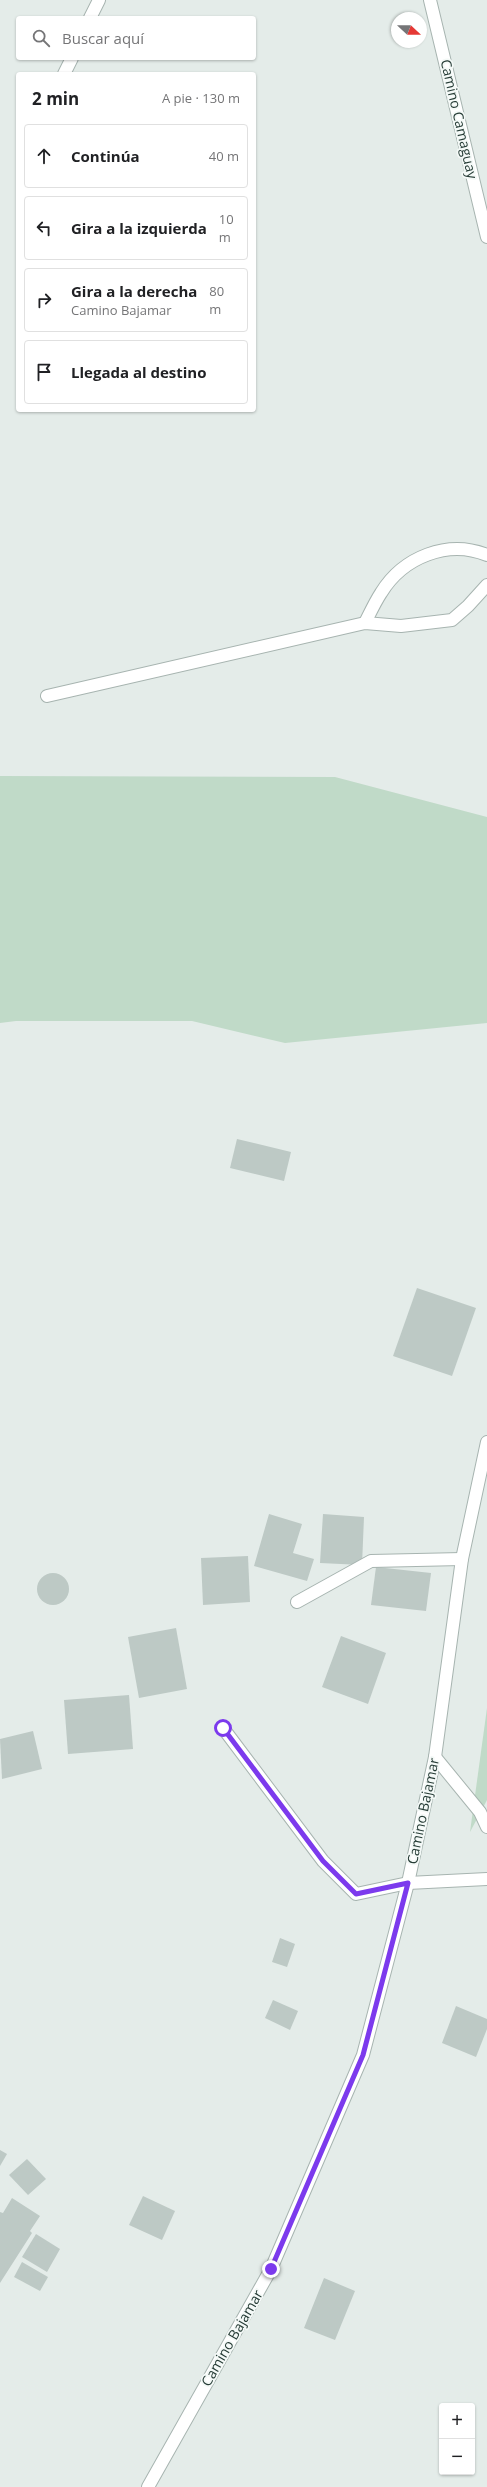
<!DOCTYPE html>
<html lang="es">
<head>
<meta charset="utf-8">
<style>
	body { margin:0; font-family:"Open Sans",sans-serif; background:#f6f6f6; color:#202124 }
	.controls { position:absolute; right:12px; bottom:12px; display:grid; overflow:hidden; border-radius:4px; box-shadow:0 1px 3px #0004 }
	.controls button { width:36px; height:36px; display:grid; place-items:center; padding:0; border:0; border-bottom:1px solid #e0e0e0; background:#fff; color:#202124; font:20px sans-serif }
	.compass { position:absolute; left:391px; top:12px; width:36px; height:36px; border-radius:50%; background:#fff; box-shadow:0 1px 3px #0004; rotate:112deg }
	.stop { position:absolute; width:12px; height:12px; margin:-9px; border:3px solid #7c3aed; border-radius:50%; background:#fff }
	.stop.end { background:#7c3aed; border-color:#fff; box-shadow:0 1px 4px #0008 }
	.list { margin:0; padding:0; list-style:none }
	h2 { display:flex; justify-content:space-between; align-items:center; height:52px; margin:0; padding:0 16px; font-size:17px }
	h2 small { font-size:13px; font-weight:400; color:#757577 }
	.list li { display:grid; grid-template-columns:26px 1fr auto; gap:12px; align-items:center; box-sizing:border-box; height:64px; margin:0 8px 8px; padding:0 8px; border:1px solid #e0e0e0; border-radius:4px }
	.list b { display:block; font-size:15px; white-space:nowrap }
	.list p { margin:0; font-size:13px; white-space:nowrap; color:#757577 }
	.list em { font-size:13px; font-style:normal; color:#757577 }
	.icon { flex:none; width:22px; height:22px; fill:none; stroke:currentColor; stroke-width:2; stroke-linecap:round; stroke-linejoin:round }
	.map { position:relative; flex:none; width:487px; height:2487px; overflow:hidden }
	.search { position:absolute; background:#fff; box-shadow:0 1px 3px #0004; left:16px; top:16px; width:240px; height:44px; display:flex; align-items:center; gap:10px; box-sizing:border-box; padding:0 14px; border-radius:4px; color:#757577; font-size:15px }
	.panel { position:absolute; background:#fff; box-shadow:0 1px 3px #0004; left:16px; top:72px; width:240px; height:340px; border-radius:4px }
	.map>svg:first-child { display:block }
	.green { fill:#c0dac8 }
	.building { fill:#bdc9c5 }
	.lines { fill:none; stroke-linecap:round; stroke-linejoin:round }
	.minor-casing { stroke:#a7b4b0; stroke-width:14 }
	.minor { stroke:#fff; stroke-width:12 }
	.route { stroke:#7c3aed; stroke-width:5 }
	.labels { text-anchor:middle; stroke-width:3.5; stroke-linejoin:round; paint-order:stroke }
	.street-label { font-size:14px; fill:#263c36; stroke:#f4f9f7 }
</style>
</head>
<body>
<div class="map">
<svg width="487" height="2487" viewBox="0 0 487 2487">
	<rect width="100%" height="100%" fill="#e4ece9"/>
	<g class="green">
		<path d="M0,776L335,777L487,817V1023L285,1043L192,1021H16L0,1023Z"/>
		<path d="M487,1708V1800L470,1832Z"/>
	</g>
	<g class="building">
		<path d="M237,1139L291,1152L284,1181L230,1168Z"/>
		<path d="M417,1288L476,1308L452,1376L393,1356Z"/>
		<path d="M269,1514L302,1524L293,1553L314,1559L307,1581L254,1566Z"/>
		<path d="M323,1514L364,1517L362,1565L320,1563Z"/>
		<path d="M248,1556L250,1602L203,1605L201,1558Z"/>
		<path d="M376,1567L431,1573L426,1611L371,1605Z"/>
		<circle cx="53" cy="1589" r="16"/>
		<path d="M176,1628L187,1689L139,1698L128,1637Z"/>
		<path d="M341,1636L386,1653L368,1704L322,1687Z"/>
		<path d="M129,1695L133,1749L68,1754L64,1700Z"/>
		<path d="M33,1731L42,1769L2,1779L0,1739Z"/>
		<path d="M280,1938L295,1944L287,1967L272,1962Z"/>
		<path d="M273,2000L298,2011L290,2030L265,2018Z"/>
		<path d="M456,2006L487,2019V2029L476,2057L442,2043Z"/>
		<path d="M0,2150L7,2154L0,2166Z"/>
		<path d="M27,2159L46,2179L28,2195L9,2175Z"/>
		<path d="M143,2196L175,2211L162,2240L129,2225Z"/>
		<path d="M12,2198L40,2216L30,2231L32,2233L0,2283V2212L3,2213Z"/>
		<path d="M36,2234L60,2249L47,2272L22,2257Z"/>
		<path d="M22,2262L48,2277L40,2291L14,2277Z"/>
		<path d="M324,2278L355,2291L335,2340L304,2328Z"/>
	</g>
	<g class="lines">
		<defs>
			<g id="minor">
				<path d="M430,0L487,237"/>
				<path d="M90,18L99,0"/>
				<path d="M64,74L72,58"/>
				<path d="M365,623C370,613 375,602 381,593C403,557 448,539 487,555"/>
				<path d="M47,696L365,623L401,626L452,620L468,606L487,585"/>
				<path d="M297,1602L371,1561L462,1559"/>
				<path d="M223,1728L323,1861L356,1894L408,1883L487,1879"/>
				<path d="M435,1757L480,1812L487,1827"/>
				<path d="M148,2487L271,2269L363,2055L408,1883L435,1757L462,1559L487,1442"/>
			</g>
		</defs>
		<use href="#minor" class="minor-casing"/>
		<use href="#minor" class="minor"/>
	</g>
	<g class="lines">
		<path class="route" d="M223,1728L323,1861L356,1894L408,1883L363,2055L271,2269"/>
	</g>
	<g class="labels">
		<g class="street-label">
			<text transform="translate(459 119) rotate(77)" y="5">Camino Camaguay</text>
			<text transform="translate(423 1811) rotate(-78)" y="5">Camino Bajamar</text>
			<text transform="translate(232 2338) rotate(-60)" y="5">Camino Bajamar</text>
		</g>
	</g>
</svg>
<div class="controls">
<button>+</button>
<button>−</button>
</div>
<svg class="compass" viewBox="-18 -18 36 36"><path d="M0-13l5 13h-10z" fill="#e53935"/><path d="M0 13l5-13h-10z" fill="#757577"/></svg>
<div class="stop" style="left:223px;top:1728px"></div>
<div class="stop end" style="left:271px;top:2269px"></div>
<div class="search"><svg class="icon" aria-label="search" viewBox="0 0 24 24"><circle cx="10" cy="10" r="6"/><path d="M15 15l6 6"/></svg>Buscar aquí</div>
<section class="panel">
<h2>2 min<small>A pie · 130 m</small></h2>
<ul class="list">
<li><svg class="icon" aria-label="ahead" viewBox="0 0 24 24"><path d="M12 20V5M6 11l6-6 6 6"/></svg><div><b>Continúa</b></div><em>40 m</em></li>
<li><svg class="icon" aria-label="left" viewBox="0 0 24 24"><path d="M17 20v-9H6M10 6l-5 5 5 5"/></svg><div><b>Gira a la izquierda</b></div><em>10 m</em></li>
<li><svg class="icon" aria-label="right" viewBox="0 0 24 24"><path d="M7 20v-9h11M14 6l5 5-5 5"/></svg><div><b>Gira a la derecha</b><p>Camino Bajamar</p></div><em>80 m</em></li>
<li><svg class="icon" aria-label="arrive" viewBox="0 0 24 24"><path d="M6 21V4h12l-3 4 3 4H6"/></svg><div><b>Llegada al destino</b></div></li>
</ul>
</section>
</div>
</body>
</html>
